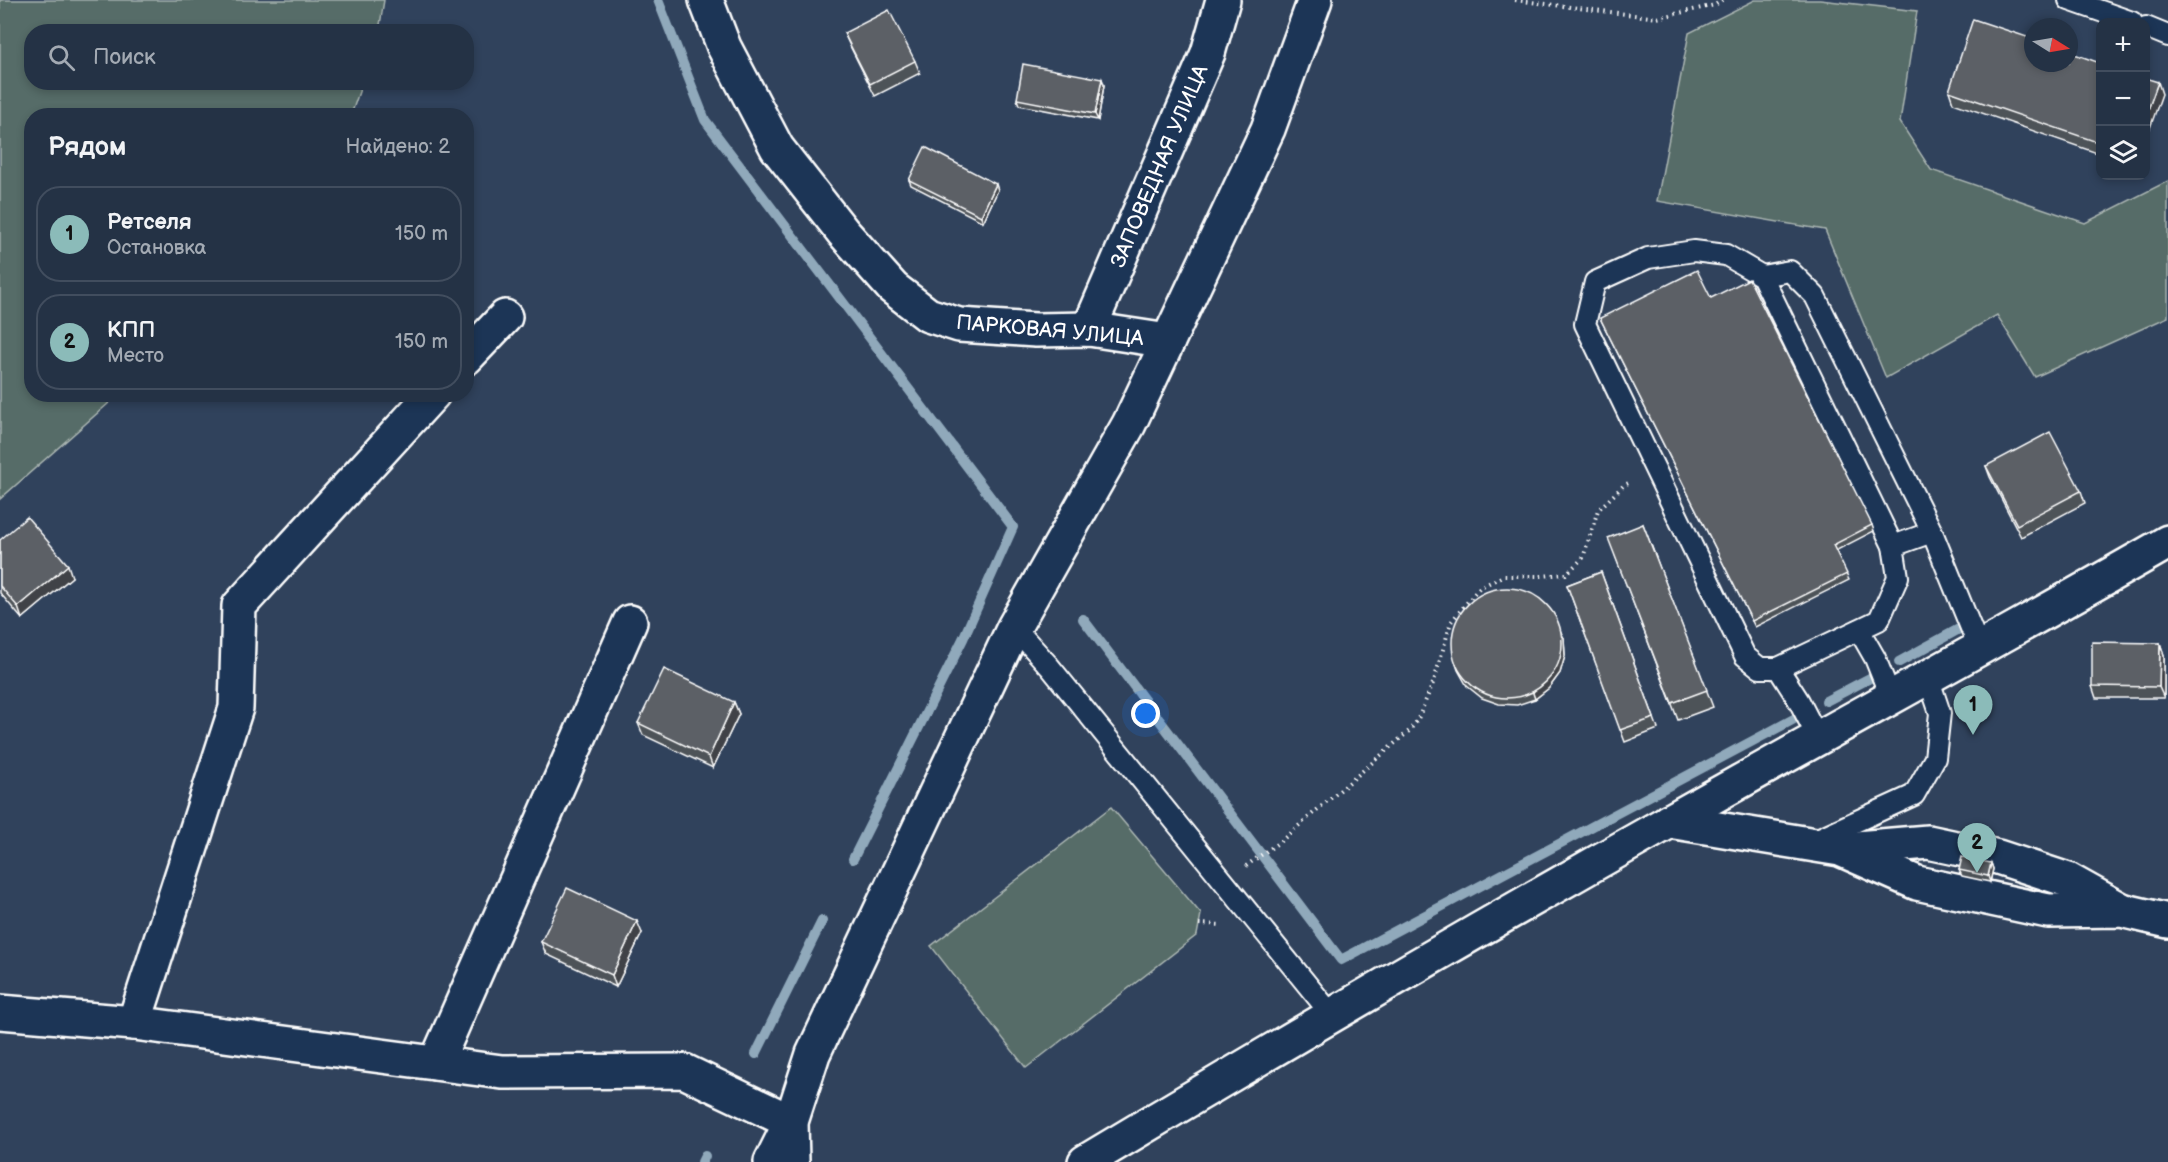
<!DOCTYPE html>
<html lang="ru">
<head>
<meta charset="utf-8">
<style>
	body { margin:0; font-family:"Balsamiq Sans",sans-serif; background:#2c3a4c; color:#f1f3f6 }
	.controls { position:absolute; right:18px; top:18px; display:grid; overflow:hidden; border-radius:12px; box-shadow:0 3px 9px #0003 }
	.controls button { width:54px; height:54px; display:grid; place-items:center; padding:0; border:0; border-bottom:2px solid #414d5e; background:#243245; color:#f1f3f6; font:30px sans-serif }
	.compass { position:absolute; left:2024px; top:18px; width:54px; height:54px; border-radius:50%; background:#243245; box-shadow:0 3px 9px #0003; rotate:101deg }
	.you { position:absolute; left:1146px; top:714px; width:21px; height:21px; margin:-15px; border:4px solid #fff; border-radius:50%; background:#1a73e8; box-shadow:0 0 0 9px #1a73e833 }
	.badge { display:grid; place-items:center; width:39px; height:39px; border-radius:50%; background:#8bbbb9; color:#111; font-size:20px; font-weight:700 }
	.pin { position:absolute; translate:-50% -50px; filter:drop-shadow(0 2px 3px #0008) }
	.pin::after { content:''; position:absolute; top:32px; width:21px; height:18px; background:inherit; clip-path:polygon(0 0,100% 0,50% 100%) }
	.list { margin:0; padding:0; list-style:none }
	h2 { display:flex; justify-content:space-between; align-items:center; height:78px; margin:0; padding:0 24px; font-size:26px }
	h2 small { font-size:20px; font-weight:400; color:#a3aab3 }
	.list li { display:grid; grid-template-columns:39px 1fr auto; gap:18px; align-items:center; box-sizing:border-box; height:96px; margin:0 12px 12px; padding:0 12px; border:2px solid #414d5e; border-radius:24px }
	.list b { display:block; font-size:22px; white-space:nowrap }
	.list p { margin:0; font-size:20px; white-space:nowrap; color:#a3aab3 }
	.list em { font-size:20px; font-style:normal; color:#a3aab3 }
	.icon { flex:none; width:33px; height:33px; fill:none; stroke:currentColor; stroke-width:2; stroke-linecap:round; stroke-linejoin:round }
	.map { position:relative; flex:none; width:2168px; height:1162px; overflow:hidden }
	.search { position:absolute; background:#243245; box-shadow:0 3px 9px #0003; left:24px; top:24px; width:450px; height:66px; display:flex; align-items:center; gap:15px; box-sizing:border-box; padding:0 21px; border-radius:24px; color:#a3aab3; font-size:22px }
	.panel { position:absolute; background:#243245; box-shadow:0 3px 9px #0003; left:24px; top:108px; width:450px; height:294px; border-radius:24px }
	.map>svg:first-child { display:block }
	.green { fill:#576c67; stroke:#abb6b3; stroke-width:1.5 }
	.lines { fill:none; stroke-linecap:round; stroke-linejoin:round }
	.stream { stroke:#90a9bb; stroke-width:10 }
	.service-casing { stroke:#fff; stroke-width:24 }
	.minor-casing { stroke:#fff; stroke-width:38 }
	.tertiary-casing { stroke:#fff; stroke-width:38 }
	.path { stroke:#fff; stroke-width:4; stroke-dasharray:1.5 4.5; stroke-linecap:butt }
	.service { stroke:#1d3557; stroke-width:20 }
	.minor { stroke:#1d3557; stroke-width:33 }
	.tertiary { stroke:#1d3557; stroke-width:33 }
	.wall { fill:#4e5358; stroke:#fff; stroke-width:1.5 }
	.shaded-wall { fill:#404347; stroke:#fff; stroke-width:1.5 }
	.building { fill:#5b6066; stroke:#fff; stroke-width:1.5 }
	.labels { text-anchor:middle; stroke-width:4.5; stroke-linejoin:round; paint-order:stroke }
	.street-label { font-size:21px; fill:#fff; stroke:#1d3557 }
</style>
</head>
<body>
<div class="map">
<svg width="2168" height="1162" viewBox="0 0 2168 1162">
	<rect width="100%" height="100%" fill="#30425c"/>
	<filter id="ink" filterUnits="userSpaceOnUse"><feTurbulence type="fractalNoise" baseFrequency=".0167" numOctaves="2"/><feDisplacementMap in="SourceGraphic" scale="12" xChannelSelector="R" yChannelSelector="G"/><feConvolveMatrix kernelMatrix="1 2 1 2 8 2 1 2 1" color-interpolation-filters="sRGB"/></filter>
	<g filter="url(#ink)">
		<g class="green">
			<path d="M0,0H384L379,31L32,32V82L362,83L351,115L32,116V394L118,395L0,499Z"/>
			<path d="M1755,0H1820L1917,11L1900,122L1931,170L2085,223L2168,181V317L2035,377L1997,315L1886,378L1825,230L1657,201L1689,33Z"/>
			<path d="M1111,807L1201,914L1197,935L1026,1068L931,946Z"/>
		</g>
		<g class="lines">
			<g class="stream">
				<path d="M658,0L705,120L1013,527L963,639L853,859"/>
				<path d="M1083,619L1341,960L1794,719"/>
				<path d="M1899,662L1959,629"/>
				<path d="M1826,701L1870,678"/>
				<path d="M756,1054L822,921"/>
				<path d="M702,1162L705,1156"/>
			</g>
			<defs>
				<g id="service">
					<path d="M2069,0L2132,22"/>
					<path d="M2146,27L2168,36"/>
					<path d="M1694,251L1726,255L1762,276L1893,546L1898,577L1879,620L1778,668H1760L1745,656L1585,324L1595,282L1648,258Z"/>
					<path d="M1762,276L1790,271L1815,296L1932,532L1980,650"/>
					<path d="M1893,546L1932,532"/>
					<path d="M1014,627L1050,667L1331,1014"/>
					<path d="M1859,630L1875,658L1891,698"/>
					<path d="M1778,668L1799,701L1818,738"/>
					<path d="M1811,842L1914,795L1935,758L1940,713L1928,677"/>
				</g>
				<g id="minor">
					<path d="M706,0L724,47L777,148L843,232L893,288L928,315L959,325L1036,330L1089,329L1168,341"/>
					<path d="M1089,329L1208,53L1223,0"/>
					<path d="M466,358L505,317"/>
					<path d="M1669,821L1840,849L1917,883L2048,911L2121,910L2168,921"/>
					<path d="M1845,849L1928,842L1998,857L2068,880L2120,909"/>
					<path d="M0,1012L134,1023L502,1072L684,1071L791,1122L771,1162"/>
					<path d="M134,1023L236,708L239,606L433,394"/>
					<path d="M436,1063L630,622"/>
					<path d="M1085,1162C1278,1046 1473,932 1670,821C1836,727 2003,637 2168,542"/>
				</g>
				<path id="tertiary" d="M792,1162L791,1122L813,1054L1014,627L1129,424L1268,129L1315,0"/>
			</defs>
			<use href="#service" class="service-casing"/>
			<use href="#minor" class="minor-casing"/>
			<use href="#tertiary" class="tertiary-casing"/>
			<g class="path">
				<path d="M1515,0L1657,18L1715,5L1722,0"/>
				<path d="M1246,866L1282,840L1408,732L1417,721L1434,681L1451,622L1479,588L1503,576H1541L1566,574L1583,558L1598,510L1624,485L1631,482"/>
				<path d="M1199,924L1222,925"/>
			</g>
			<use href="#service" class="service"/>
			<use href="#minor" class="minor"/>
			<use href="#tertiary" class="tertiary"/>
		</g>
		<g class="wall">
			<path d="M844,33L915,61L920,73L875,96L849,44Z"/>
			<path d="M2100,63V154L1953,103L1949,91Z"/>
			<path d="M1102,79L1104,85L1098,120L1019,105L1017,99Z"/>
			<path d="M909,180L998,190L983,222L911,185Z"/>
			<path d="M1600,318L1872,525L1874,531L1835,551L1849,580L1755,627Z"/>
			<path d="M1986,466L2081,491L2085,503L2021,537L1990,477Z"/>
			<path d="M1643,524L1713,707L1678,720L1615,555Z"/>
			<path d="M0,540L72,577L22,619L0,593Z"/>
			<path d="M1601,572L1658,729L1625,742L1567,585Z"/>
			<path d="M1564,638L1565,656L1560,673L1549,688L1535,699L1517,705L1499,704L1482,698L1467,686L1458,670L1456,664Z"/>
			<path d="M2160,643L2164,655V698H2096L2092,686Z"/>
			<path d="M734,702L739,714L713,768L643,735L638,723Z"/>
			<path d="M1991,863L1993,869L1990,882L1962,876L1959,870Z"/>
			<path d="M642,933L616,987L546,954L541,942Z"/>
		</g>
		<g class="shaded-wall">
			<path d="M1102,79L1104,85L1098,120L1095,114Z"/>
			<path d="M2158,82L2162,94L2145,142V118Z"/>
			<path d="M996,184L998,190L983,222L981,216Z"/>
			<path d="M68,565L72,577L22,619L18,607Z"/>
			<path d="M1561,632L1564,638L1565,656L1560,673L1549,688L1535,699L1533,693Z"/>
			<path d="M2160,643L2164,655V698L2159,687Z"/>
			<path d="M734,702L739,714L713,768L709,757Z"/>
			<path d="M1991,863L1993,869L1990,882L1988,876Z"/>
			<path d="M637,921L642,933L616,987L612,975Z"/>
		</g>
		<g class="building">
			<path d="M889,10L915,61L870,84L844,33Z"/>
			<path d="M1973,19L2033,39V63H2069V52L2100,63V143L1949,91Z"/>
			<path d="M1023,64L1102,79L1095,114L1017,99Z"/>
			<path d="M2145,78L2158,82L2145,118Z"/>
			<path d="M925,147L996,184L981,216L909,180Z"/>
			<path d="M1697,270L1711,298L1749,279L1872,525L1833,545L1847,574L1752,621L1600,318Z"/>
			<path d="M2050,432L2081,491L2017,525L1986,466Z"/>
			<path d="M27,517L68,565L18,607L0,586V540Z"/>
			<path d="M1643,524L1707,690L1672,703L1608,538Z"/>
			<path d="M1601,572L1654,718L1620,730L1567,585Z"/>
			<circle cx="1507" cy="643" r="55"/>
			<path d="M2092,642L2160,643L2159,687L2092,686Z"/>
			<path d="M664,669L734,702L709,757L638,723Z"/>
			<path d="M1962,857L1991,863L1988,876L1959,870Z"/>
			<path d="M567,888L637,921L612,975L541,942Z"/>
		</g>
	</g>
	<g class="labels">
		<g class="street-label">
			<text transform="translate(1159 166) rotate(-67)" y="7">ЗАПОВЕДНАЯ УЛИЦА</text>
			<text transform="translate(1050 330) rotate(5)" y="7">ПАРКОВАЯ УЛИЦА</text>
		</g>
	</g>
</svg>
<div class="controls">
<button>+</button>
<button>−</button>
<button><svg class="icon" aria-label="layers" viewBox="0 0 24 24"><path d="M12 4l9 5-9 5-9-5zM3 14l9 5 9-5"/></svg></button>
</div>
<svg class="compass" viewBox="-18 -18 36 36"><path d="M0-13l5 13h-10z" fill="#e53935"/><path d="M0 13l5-13h-10z" fill="#a3aab3"/></svg>
<div class="you"></div>
<div class="pin badge" style="left:1973px;top:735px">1</div>
<div class="pin badge" style="left:1977px;top:873px">2</div>
<div class="search"><svg class="icon" aria-label="search" viewBox="0 0 24 24"><circle cx="10" cy="10" r="6"/><path d="M15 15l6 6"/></svg>Поиск</div>
<section class="panel">
<h2>Рядом<small>Найдено: 2</small></h2>
<ul class="list">
<li><span class="badge">1</span><div><b>Ретселя</b><p>Остановка</p></div><em>150 m</em></li>
<li><span class="badge">2</span><div><b>КПП</b><p>Место</p></div><em>150 m</em></li>
</ul>
</section>
</div>
</body>
</html>
